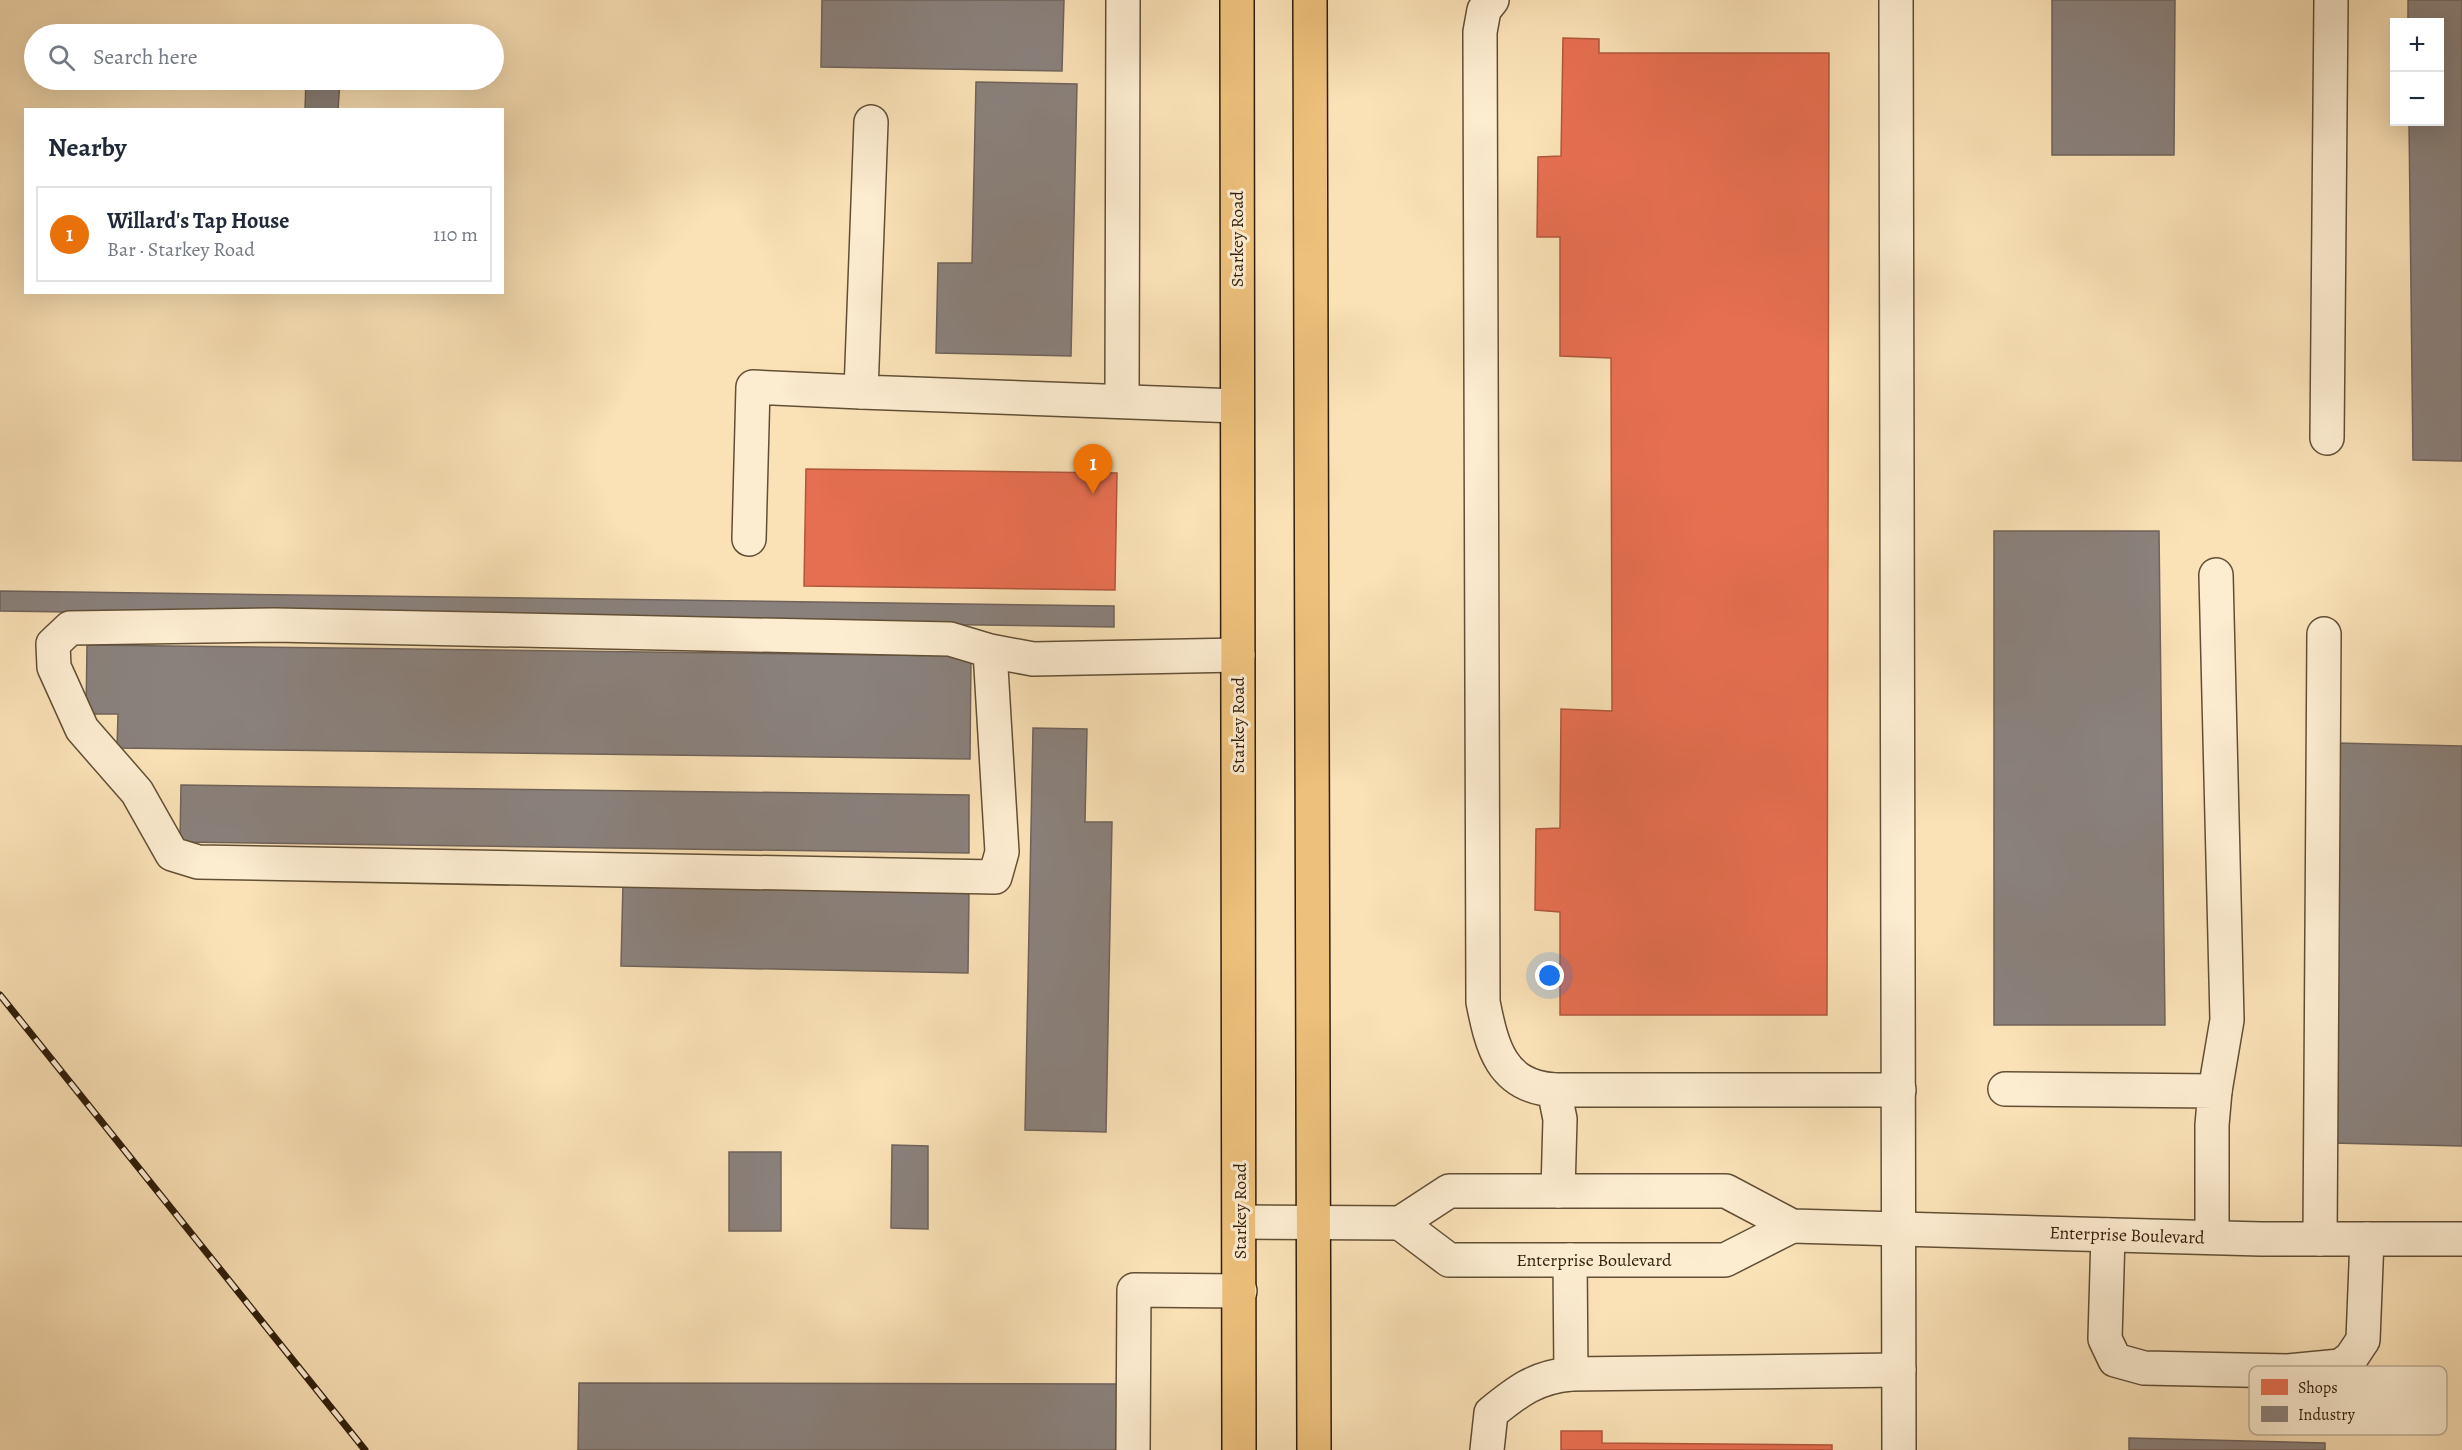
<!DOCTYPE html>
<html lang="en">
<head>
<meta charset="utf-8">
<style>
	body { margin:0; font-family:Alegreya,serif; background:#f2f2f3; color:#1f2937 }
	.controls { position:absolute; right:18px; top:18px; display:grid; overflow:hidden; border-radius:0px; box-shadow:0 6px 24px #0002 }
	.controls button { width:54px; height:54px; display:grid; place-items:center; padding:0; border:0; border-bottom:2px solid #e0e1e3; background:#fff; color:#1f2937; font:30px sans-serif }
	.you { position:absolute; left:1550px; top:976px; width:21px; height:21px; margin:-15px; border:4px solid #fff; border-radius:50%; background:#1a73e8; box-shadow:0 0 0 9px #1a73e833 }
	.badge { display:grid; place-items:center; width:39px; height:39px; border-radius:50%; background:#8f2418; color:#fff; font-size:20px; font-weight:700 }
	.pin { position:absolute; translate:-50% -50px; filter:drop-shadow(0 2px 3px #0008) }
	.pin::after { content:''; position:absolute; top:32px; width:21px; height:18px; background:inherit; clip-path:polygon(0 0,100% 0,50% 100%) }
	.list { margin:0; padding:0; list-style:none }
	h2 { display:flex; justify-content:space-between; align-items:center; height:78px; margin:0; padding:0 24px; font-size:26px }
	h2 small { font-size:20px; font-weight:400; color:#747a83 }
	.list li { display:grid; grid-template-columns:39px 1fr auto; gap:18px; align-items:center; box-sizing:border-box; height:96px; margin:0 12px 12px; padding:0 12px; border:2px solid #e0e1e3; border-radius:0px }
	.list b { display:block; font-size:22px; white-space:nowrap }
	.list p { margin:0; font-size:20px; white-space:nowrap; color:#747a83 }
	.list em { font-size:20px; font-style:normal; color:#747a83 }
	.icon { flex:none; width:33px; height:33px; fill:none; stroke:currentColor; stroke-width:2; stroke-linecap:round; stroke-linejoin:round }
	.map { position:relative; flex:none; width:2462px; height:1450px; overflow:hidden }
	.search { position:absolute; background:#fff; box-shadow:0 6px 24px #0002; left:24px; top:24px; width:480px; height:66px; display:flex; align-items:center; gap:15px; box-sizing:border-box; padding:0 21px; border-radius:33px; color:#747a83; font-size:22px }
	.panel { position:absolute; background:#fff; box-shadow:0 6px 24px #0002; left:24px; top:108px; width:480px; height:186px; border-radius:0px }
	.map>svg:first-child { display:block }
	.shops { fill:#e76f51; stroke:#b0573c; stroke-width:1.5 }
	.industry { fill:#8a817c; stroke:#6f635a; stroke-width:1.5 }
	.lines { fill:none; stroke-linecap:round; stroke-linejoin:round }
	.minor-casing { stroke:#624f36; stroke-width:36 }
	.major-casing { stroke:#301e0b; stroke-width:36 }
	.minor { stroke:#fcecd0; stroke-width:33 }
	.major { stroke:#edc07b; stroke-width:33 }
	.rail-casing { stroke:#301e0b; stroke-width:7 }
	.rail { stroke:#fcecd0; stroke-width:4.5; stroke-dasharray:14; stroke-linecap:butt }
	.labels { text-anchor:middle; stroke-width:6; stroke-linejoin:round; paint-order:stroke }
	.street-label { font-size:18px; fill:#301e0b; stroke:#fcecd0 }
	.key { fill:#fcecd0; stroke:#bfae95; stroke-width:1.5 }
	.key-label { font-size:16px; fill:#301e0b }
</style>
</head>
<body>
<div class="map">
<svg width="2462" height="1450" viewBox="0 0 2462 1450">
	<rect width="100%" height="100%" fill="#fae1b6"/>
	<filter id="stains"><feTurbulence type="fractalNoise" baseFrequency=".00333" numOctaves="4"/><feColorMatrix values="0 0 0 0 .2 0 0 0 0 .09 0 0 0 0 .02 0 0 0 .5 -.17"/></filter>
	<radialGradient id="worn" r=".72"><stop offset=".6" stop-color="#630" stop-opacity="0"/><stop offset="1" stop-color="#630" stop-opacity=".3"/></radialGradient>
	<g class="shops">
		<path d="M1563,38L1599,39V53H1829L1827,1015H1560V912L1535,910L1536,829L1560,828L1561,709L1612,711L1611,358L1560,356V237H1537L1538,157L1561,156Z"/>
		<path d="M806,469L1117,473L1115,590L804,586Z"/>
		<path d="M1561,1431H1602V1443L1832,1445V1450H1561Z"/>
	</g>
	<g class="industry">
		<path d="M822,0H1064L1062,71L821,67Z"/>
		<path d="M2052,0H2175L2174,155H2052Z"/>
		<path d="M2408,0H2462V461L2413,460L2409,122H2440V22H2408Z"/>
		<path d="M306,80H340L338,110H305Z"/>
		<path d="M976,82L1077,84L1071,356L936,353L938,263H972Z"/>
		<path d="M1994,531H2159L2165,1025H1994Z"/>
		<path d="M0,591L1114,606V627L0,611Z"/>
		<path d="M87,645L971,656L970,759L117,748L118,714H86Z"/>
		<path d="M1033,728L1087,729L1085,822H1112L1106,1132L1025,1130Z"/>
		<path d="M2337,743L2462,746V1146L2332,1143Z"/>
		<path d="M181,785L969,795V853L180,842Z"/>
		<path d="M623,882L969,890L968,973L621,966Z"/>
		<path d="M892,1145L928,1146V1229L891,1228Z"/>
		<rect x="729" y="1152" width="52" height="79"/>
		<path d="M579,1383L1118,1384L1117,1450H578Z"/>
		<path d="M2129,1438L2325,1443V1450H2129Z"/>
	</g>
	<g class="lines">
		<defs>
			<g id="minor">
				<path d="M1492,0L1484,10L1480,32L1483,1002C1492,1047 1501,1086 1554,1090L1560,1119L1558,1191"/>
				<path d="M1896,0L1899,1450"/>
				<path d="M871,122L861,392L1237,406"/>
				<path d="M1122,401L1123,0"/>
				<path d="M2327,438L2331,0"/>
				<path d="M749,539L753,387L861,392"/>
				<path d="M990,651L1002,852L995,877L198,862L172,854L137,792L82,729L54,667L53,644L70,628L275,625L950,639L990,651L1033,659L1238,655"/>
				<path d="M2005,1089L2215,1091L2212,1125V1237"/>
				<path d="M1554,1090H1899"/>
				<path d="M2215,1091L2227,1020L2216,575"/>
				<path d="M1240,1222L1400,1223L1449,1191H1726L1792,1226L2261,1239H2462"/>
				<path d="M1400,1223L1449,1260H1725L1792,1226"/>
				<path d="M2108,1235L2105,1339L2115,1360L2144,1368L2288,1371L2340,1366L2351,1358L2363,1340L2367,1239"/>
				<path d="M2320,1239L2324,634"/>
				<path d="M1571,1374L1899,1370"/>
				<path d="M1133,1450L1134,1290L1240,1291"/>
				<path d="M1487,1450L1491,1413C1518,1391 1536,1377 1571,1374L1570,1260"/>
			</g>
			<g id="major">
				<path d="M1237,0L1239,1450"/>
				<path d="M1310,0L1314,1450"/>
			</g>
		</defs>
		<use href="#minor" class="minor-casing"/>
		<use href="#major" class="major-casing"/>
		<use href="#minor" class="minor"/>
		<use href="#major" class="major"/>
		<defs>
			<path id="rail" d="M0,995L365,1450"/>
		</defs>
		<use href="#rail" class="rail-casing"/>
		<use href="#rail" class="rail"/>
	</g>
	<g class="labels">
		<g class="street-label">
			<text transform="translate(1237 239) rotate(-90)" y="6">Starkey Road</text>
			<text transform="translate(1238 725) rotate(-90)" y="6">Starkey Road</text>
			<text transform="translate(1240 1211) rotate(-90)" y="6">Starkey Road</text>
			<text transform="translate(2127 1235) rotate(2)" y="6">Enterprise Boulevard</text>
			<text x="1594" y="1266">Enterprise Boulevard</text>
		</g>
	</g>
	<rect x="2249" y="1366" width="198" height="69" rx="9" class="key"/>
	<rect x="2261" y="1379" width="27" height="16" fill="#e76f51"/>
	<rect x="2261" y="1406" width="27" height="16" fill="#8a817c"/>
	<g class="key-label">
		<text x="2298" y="1393">Shops</text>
		<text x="2298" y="1420">Industry</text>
	</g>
	<rect width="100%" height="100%" filter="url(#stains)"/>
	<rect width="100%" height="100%" fill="url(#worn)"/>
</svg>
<div class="controls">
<button>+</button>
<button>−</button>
</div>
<div class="you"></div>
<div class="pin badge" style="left:1093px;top:494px;background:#e8710a">1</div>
<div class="search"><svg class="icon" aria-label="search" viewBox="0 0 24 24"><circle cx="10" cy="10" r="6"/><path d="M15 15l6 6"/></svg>Search here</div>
<section class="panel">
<h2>Nearby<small></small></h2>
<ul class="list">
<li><span class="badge" style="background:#e8710a">1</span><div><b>Willard's Tap House</b><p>Bar · Starkey Road</p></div><em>110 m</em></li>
</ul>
</section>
</div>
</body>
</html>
